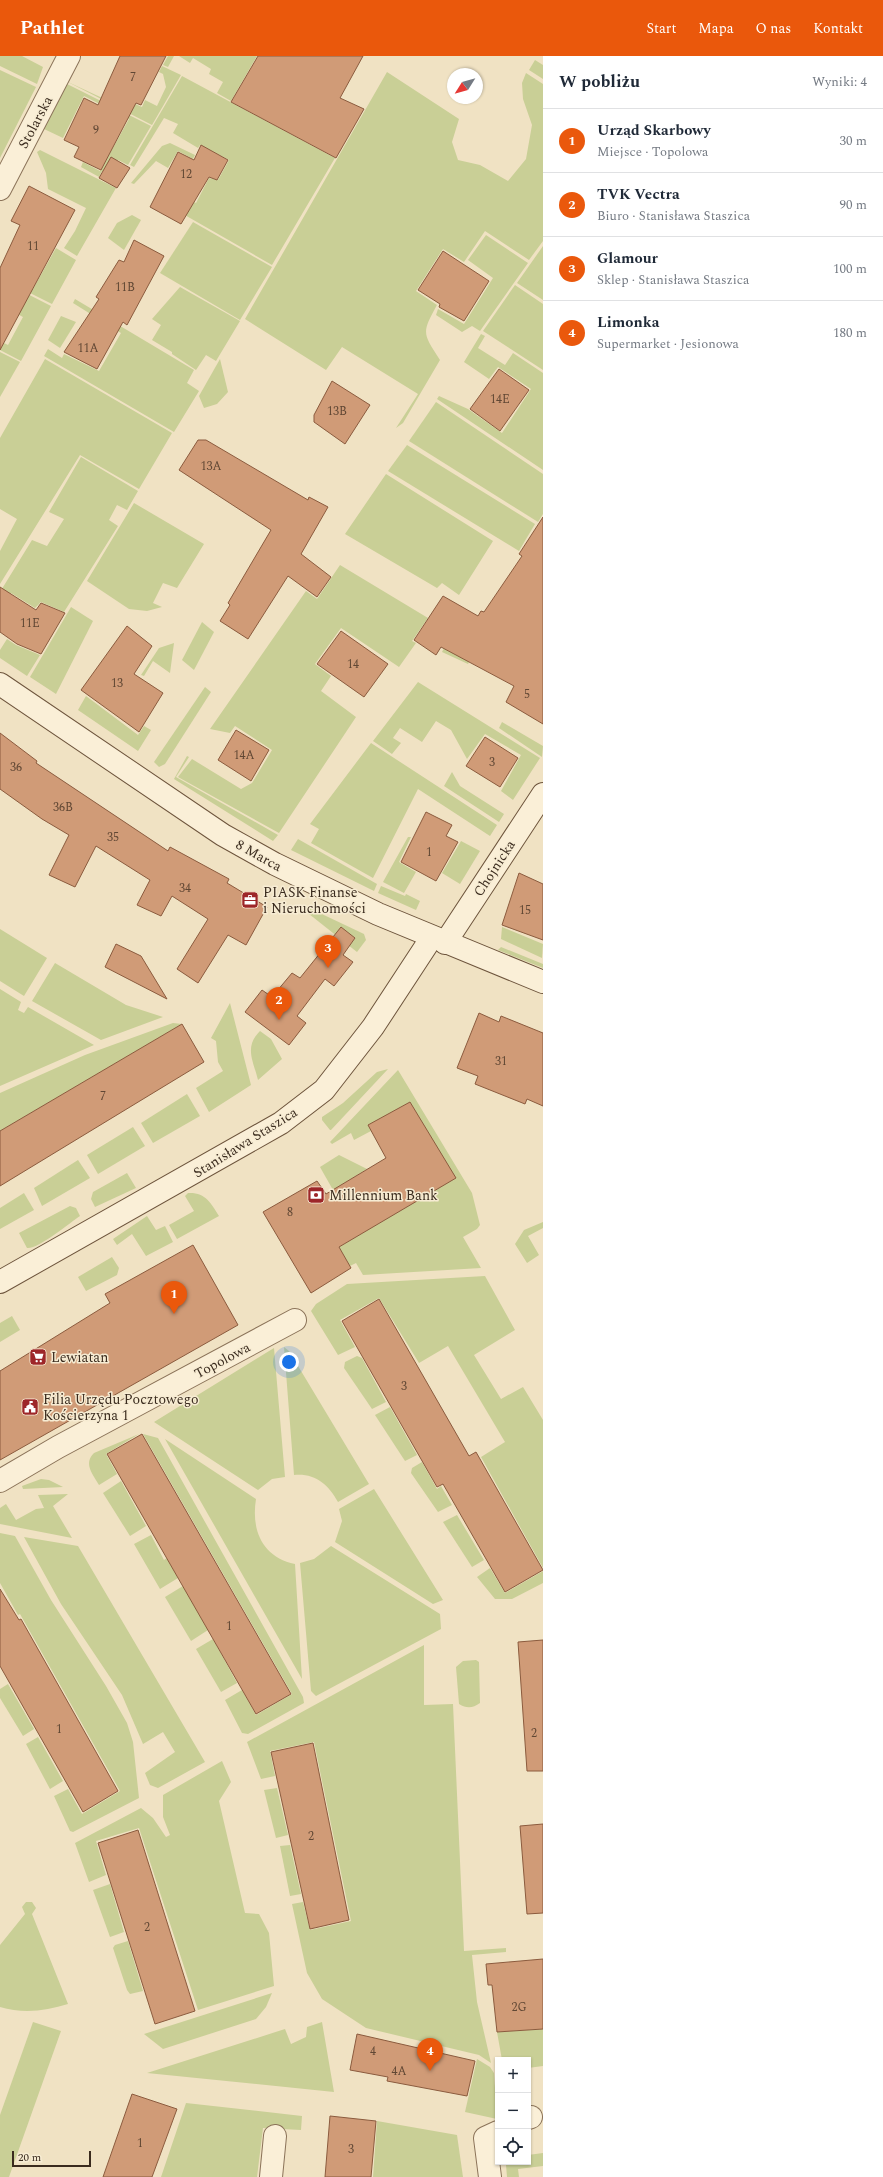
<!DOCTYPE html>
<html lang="pl">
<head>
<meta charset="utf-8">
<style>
	body { margin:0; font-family:Spectral,serif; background:#f6f6f7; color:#1f2937 }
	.controls { position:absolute; right:12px; bottom:12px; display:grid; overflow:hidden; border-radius:0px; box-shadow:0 1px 3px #0004 }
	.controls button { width:36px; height:36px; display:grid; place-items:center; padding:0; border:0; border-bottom:1px solid #e0e1e3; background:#fff; color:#1f2937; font:20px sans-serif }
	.compass { position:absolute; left:447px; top:12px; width:36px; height:36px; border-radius:50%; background:#fff; box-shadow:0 1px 3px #0004; rotate:233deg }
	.scale { position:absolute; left:12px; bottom:10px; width:79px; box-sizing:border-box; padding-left:4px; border:2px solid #3a2b1e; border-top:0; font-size:11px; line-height:14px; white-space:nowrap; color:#3a2b1e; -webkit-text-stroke:3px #f7ecd3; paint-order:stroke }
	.you { position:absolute; left:289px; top:1306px; width:14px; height:14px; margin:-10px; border:3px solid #fff; border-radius:50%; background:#1a73e8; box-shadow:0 0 0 6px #1a73e833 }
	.badge { display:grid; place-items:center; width:26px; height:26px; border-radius:50%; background:#ea580c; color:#fff; font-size:13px; font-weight:700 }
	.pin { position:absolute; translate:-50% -33px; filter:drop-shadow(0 1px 2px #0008) }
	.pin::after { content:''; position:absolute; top:21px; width:14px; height:12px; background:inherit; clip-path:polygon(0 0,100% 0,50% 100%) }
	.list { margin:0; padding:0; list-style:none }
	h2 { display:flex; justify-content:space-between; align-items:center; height:52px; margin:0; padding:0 16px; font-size:17px }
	h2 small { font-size:13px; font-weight:400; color:#747a83 }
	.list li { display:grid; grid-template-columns:26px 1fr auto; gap:12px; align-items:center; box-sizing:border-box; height:64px; padding:0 16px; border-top:1px solid #e0e1e3 }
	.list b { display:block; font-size:15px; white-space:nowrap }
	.list p { margin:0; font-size:13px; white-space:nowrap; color:#747a83 }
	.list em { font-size:13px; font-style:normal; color:#747a83 }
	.icon { flex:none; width:22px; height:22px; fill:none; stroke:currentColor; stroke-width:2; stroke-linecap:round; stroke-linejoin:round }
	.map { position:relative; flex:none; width:543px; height:2121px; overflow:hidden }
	header { display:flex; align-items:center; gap:24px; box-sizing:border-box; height:56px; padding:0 20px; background:#ea580c; color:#fff }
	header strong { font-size:19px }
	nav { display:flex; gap:22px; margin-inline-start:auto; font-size:14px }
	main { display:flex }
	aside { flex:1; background:#fff }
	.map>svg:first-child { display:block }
	.green { fill:#c9cf96 }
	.building { fill:#d09b77; stroke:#8b5b3e }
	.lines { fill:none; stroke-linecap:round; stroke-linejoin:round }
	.street-casing { stroke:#8b7359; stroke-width:24 }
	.secondary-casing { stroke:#6d543c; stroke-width:24 }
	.street { stroke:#faefd7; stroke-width:22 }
	.secondary { stroke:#faefd7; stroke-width:22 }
	.labels { text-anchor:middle; stroke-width:3; stroke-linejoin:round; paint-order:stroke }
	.number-label { font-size:12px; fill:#604734 }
	.street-label { font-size:14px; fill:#3a2b1e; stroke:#f7ecd3 }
	.poi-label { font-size:14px; fill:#3a2b1e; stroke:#f7ecd3; text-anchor:start }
</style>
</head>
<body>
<header>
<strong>Pathlet</strong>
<nav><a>Start</a><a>Mapa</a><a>O nas</a><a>Kontakt</a></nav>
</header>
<main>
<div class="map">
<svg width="543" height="2121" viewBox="0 0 543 2121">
	<rect width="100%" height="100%" fill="#f0e2c3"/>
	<g class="green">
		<path d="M0,0H22L43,11L37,28L0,10Z"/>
		<path d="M168,0H174L168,11L163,9Z"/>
		<path d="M179,0H257L231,45L217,37L223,26L209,18L211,13L193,2L190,7Z"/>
		<path d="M535,4L543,9V23L529,14Z"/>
		<path d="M162,10L181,19L152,69L66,25L113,47L117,40L142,51L145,44L157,50L166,31L163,18L159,16Z"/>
		<path d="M0,14L36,31L0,102Z"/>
		<path d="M387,16L459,63L452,86L458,104L480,109L508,125L526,103L532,69L523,43L522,27L526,17L543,28V185L529,204L485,175L464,206L443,193L416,235L437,249C421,278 423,277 440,304L403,367L396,372L418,338L342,291L326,314L245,263Z"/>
		<path d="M182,20L335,102L272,209L169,150L175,137L196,147L209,122L218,124L229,104L200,89L198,92L173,77L178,68L164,62L134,111L130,109Z"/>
		<path d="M65,27L151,70L128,109L118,104L113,117L102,115L99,121L81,111L83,106L100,115L129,63L84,40L63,82L44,73Z"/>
		<path d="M170,87L195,99L193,103L178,95L168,112L156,105L134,128L131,127L162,90Z"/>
		<path d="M40,94L116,132L77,200L64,192L75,175L86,152L48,133L46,117L37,96Z"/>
		<path d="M132,159L141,164L124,194L108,182L117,167Z"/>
		<path d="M193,166L272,211L240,264L160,217Z"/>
		<path d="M486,179L528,207L480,275L472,270L462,276L436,259L438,253L464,268L493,222L468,204Z"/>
		<path d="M543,190V244L517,227Z"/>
		<path d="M56,192L76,204L52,248L0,222V217L33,233Z"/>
		<path d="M0,224L51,250L21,305L0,294V285L8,289L23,261L0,249Z"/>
		<path d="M515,229L543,248V314L483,275Z"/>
		<path d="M180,231L240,265L216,305L206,299L196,314L172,298V296L152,284L161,269L152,263Z"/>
		<path d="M75,243L194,314L187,327L199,335L174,376L44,300L48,293L62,302L64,298L99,315L121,277L73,247Z"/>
		<path d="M61,260L76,266L60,292L48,284Z"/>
		<path d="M481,278L485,280L478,292L505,309L513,297L543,317V414L437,343L439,340L468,353L502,377L531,333L498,311L489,323L464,306Z"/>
		<path d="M0,296L20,306L0,341Z"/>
		<path d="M45,303L172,377L139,433L80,399L0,528V495L17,463L0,453V382Z"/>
		<path d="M220,303L228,336L217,348L204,352L199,340Z"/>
		<path d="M436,346L543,418V458L538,466L409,385Z"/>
		<path d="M407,389L535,468L519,495L388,415Z"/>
		<path d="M81,401L138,435L127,454L117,449L109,464L118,470L64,556L41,546L35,552L11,537L0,552V536L32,484L47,490L64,463L49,456Z"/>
		<path d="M386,418L493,485L459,539L442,527L437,532L345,478Z"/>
		<path d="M134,447L204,488L177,532L163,527L153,547L162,551L147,555L129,553L87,525Z"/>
		<path d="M340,509L428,562L412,585L416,587L399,611L341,572L315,608L331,620L321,635L356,661L279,777L178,721L192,703L241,733L252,727L272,694L235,670L230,677L210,673L306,535L317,543Z"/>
		<path d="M71,551L93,565L56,638L30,621Z"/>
		<path d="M202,566L214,576L194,614L182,604Z"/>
		<path d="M452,577L477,592L468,608L442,596Z"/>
		<path d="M7,583L16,589L40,599L27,620L0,602V594Z"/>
		<path d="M174,587L170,617L153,605L144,620L141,619L159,592Z"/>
		<path d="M418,626L540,702L513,744L501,735L521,699L485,678L467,703L451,674L436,665L422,686L400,672L393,682L401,687L392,698L373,685Z"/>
		<path d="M205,631L211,636L165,708L159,711L154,706Z"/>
		<path d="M86,640L138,679L144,670L151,674L138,695L78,654Z"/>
		<path d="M502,666L543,690L542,701L499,672Z"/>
		<path d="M371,687L497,769L490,780L418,733L373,822L311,787L319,773L310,768Z"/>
		<path d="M187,700L189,701L176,721L278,779L273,785L174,723Z"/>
		<path d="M452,716L460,730L504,758L499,766L444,730Z"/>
		<path d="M408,781H411L399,806L416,816L404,837L383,826Z"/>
		<path d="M298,783L377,828L374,835L291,794Z"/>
		<path d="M461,785L480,795L460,828L442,817Z"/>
		<path d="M381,830L405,840L406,838L420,845L416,854L378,837Z"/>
		<path d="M307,851L364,878L366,884L357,896L304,854Z"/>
		<path d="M502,871L543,888L542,902L501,883Z"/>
		<path d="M0,873L47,902L24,940L0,925Z"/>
		<path d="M501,891L543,908V912L498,894Z"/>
		<path d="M55,907L126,949L163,961L101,984L32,945Z"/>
		<path d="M0,933L21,946L18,954L24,957L28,951L94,989L0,1030Z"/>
		<path d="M230,947L251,1029L209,1056L196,1032L223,1015L218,1006L216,985L211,982Z"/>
		<path d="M173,967L182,968L0,1075V1037L85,999Z"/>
		<path d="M260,975L271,983L282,1003L258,1024C253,1004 244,991 260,975Z"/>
		<path d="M388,1013L331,1074H330L322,1064V1061L343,1047L377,1016Z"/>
		<path d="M398,1014L472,1137L480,1169L477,1173L463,1181L481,1212L363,1219L356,1207L350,1210L339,1191L455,1122L410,1046L369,1069L371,1075L354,1084L351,1077L332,1088L330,1086Z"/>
		<path d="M187,1038L200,1060L153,1087L141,1067Z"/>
		<path d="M133,1071L145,1090L98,1118L87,1099Z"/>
		<path d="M339,1099L367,1113L333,1134L320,1111Z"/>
		<path d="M78,1104L90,1122L42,1150L34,1132Z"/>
		<path d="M127,1117L136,1132L95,1151L91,1143L93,1136Z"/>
		<path d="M24,1137L34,1154L0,1173V1152Z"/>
		<path d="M188,1137C205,1136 211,1147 219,1160L177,1183L169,1169L194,1155L185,1140Z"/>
		<path d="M70,1150L76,1152L80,1160C71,1166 37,1194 27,1192L19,1177Z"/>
		<path d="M147,1160L156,1174L165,1170L173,1186L146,1200L132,1178L117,1189L113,1183Z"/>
		<path d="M543,1166V1172L528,1180L539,1199L527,1207L515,1188L524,1174Z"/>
		<path d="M112,1201L119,1212L117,1219L86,1235L78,1221Z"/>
		<path d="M485,1220L515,1274L474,1299L501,1343L523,1331L543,1364V1512L481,1401L505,1386L448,1290L419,1307L379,1242L340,1264L355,1291L338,1299L311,1255L316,1248L347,1228Z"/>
		<path d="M12,1260L20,1274L0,1286V1267Z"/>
		<path d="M284,1291L289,1295L369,1428L338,1446C328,1428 315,1417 294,1419Z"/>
		<path d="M274,1292L285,1421L272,1423L258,1434L154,1366Z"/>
		<path d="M357,1300L362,1302L386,1346L372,1353L344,1312L345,1306Z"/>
		<path d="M390,1351L417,1399L405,1405L375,1359Z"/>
		<path d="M139,1378L106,1398L117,1418L99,1429C93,1418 83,1408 94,1397Z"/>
		<path d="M143,1378L158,1382L303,1641L304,1647L248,1678L242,1677L225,1644L242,1634L256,1659L292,1638Z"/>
		<path d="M165,1383L256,1443C251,1474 262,1501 295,1508L302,1623Z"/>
		<path d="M422,1406L437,1433L441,1430L452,1449L438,1456L411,1417L412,1412Z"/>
		<path d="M41,1423L49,1424L63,1431L23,1433L22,1430Z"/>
		<path d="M121,1425L146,1470L130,1480L103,1437Z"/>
		<path d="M374,1433L443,1544L433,1548L335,1486L342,1465L339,1453Z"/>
		<path d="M68,1438L53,1450L72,1482L0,1468V1452L6,1448L16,1464L36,1453L44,1452L38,1439Z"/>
		<path d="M457,1459L484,1504L472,1511L443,1466Z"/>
		<path d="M0,1477L15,1480L51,1544L106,1630L127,1667L133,1686L139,1742L73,1776L70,1775L54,1740L68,1733L82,1758L120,1735L20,1558L18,1559L0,1527Z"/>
		<path d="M151,1479L164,1504L167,1502L178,1522L160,1533L134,1488Z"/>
		<path d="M24,1481L78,1490L205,1706L158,1732L150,1729L145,1717L175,1696L163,1676L143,1688L122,1639L61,1548Z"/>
		<path d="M331,1490L440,1558L441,1573L316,1640L311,1635L300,1507L314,1503Z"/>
		<path d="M490,1512L505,1537L543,1515V1527L512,1543H495L477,1521Z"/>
		<path d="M183,1530L208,1574L191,1585L165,1541Z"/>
		<path d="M213,1583L237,1627L221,1636L196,1593Z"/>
		<path d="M424,1589V1649L453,1648L464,1895L506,1892V1896L472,1899L477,1946L491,2007L479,1999L366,1972L322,1943L307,1917L292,1848L303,1846L310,1874L351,1865L314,1686L270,1695L275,1720L261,1723L247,1686Z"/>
		<path d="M476,1604L479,1606L480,1647C473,1652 467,1653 459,1648L456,1611L463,1605Z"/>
		<path d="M8,1628L34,1673L23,1680L0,1642V1633Z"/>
		<path d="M38,1681L63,1725L50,1733L26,1688Z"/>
		<path d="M222,1705L231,1726L219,1745L245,1857L259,1858L269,1877L274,1930L198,1954L139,1772L96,1785L106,1819L89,1826L75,1787L141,1752L153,1762L166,1781L170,1779L163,1761V1739Z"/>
		<path d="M277,1732L288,1779L276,1782L264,1734Z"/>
		<path d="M290,1789L301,1838L290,1840L280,1790Z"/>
		<path d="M110,1828L124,1876L110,1881L93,1834Z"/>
		<path d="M26,1846H32L36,1852L32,1858L68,1948C46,1955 23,1958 0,1951V1889L25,1858L22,1851Z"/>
		<path d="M128,1885L143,1935L130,1938L127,1934L113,1892L115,1889Z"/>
		<path d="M272,1937L266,1951L256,1963L163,1993L144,1978Z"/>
		<path d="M33,1966L61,1975L9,2121H0V2059Z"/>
		<path d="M322,1966L334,2036L147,2017L285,1973L291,1988L306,1981L307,1971Z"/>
		<path d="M543,1973V2010L528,2012V2004H502L497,1976Z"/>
		<path d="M477,2003L490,2011L494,2017L497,2063L465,2056Z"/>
		<path d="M186,2047L302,2060L301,2074L263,2072L257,2121H161Z"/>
		<path d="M377,2065L457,2079L463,2121H373Z"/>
		<path d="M543,2097V2110L518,2113L519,2121H507L506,2109L509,2106H528V2099Z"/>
	</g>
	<g class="building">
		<path d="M120,0H166L141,49L136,47L101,114L74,101L79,91L64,84L84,42L98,49Z"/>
		<path d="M258,0H363L340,42L364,53L336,102L231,46Z"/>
		<path d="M201,89L228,104L217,124L209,121L181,168L150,151L178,96L194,104Z"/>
		<path d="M111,101L130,112L117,132L99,122Z"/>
		<path d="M29,130L75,154L0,294V212L20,169L11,165Z"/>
		<path d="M134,184L164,200L127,269L123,266L97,313L64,296L99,243L96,241L119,204L124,206Z"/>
		<path d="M443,195L489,225L464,265L439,251L440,248L418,234Z"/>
		<path d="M499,313L529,334L500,375L470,353Z"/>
		<path d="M332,325L370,349L345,388L314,366V359Z"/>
		<path d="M198,384H206L308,444L309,441L328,451L301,498L331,521L317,541L288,520L248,583L220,565L230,549L228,547L271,474L179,414Z"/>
		<path d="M543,461V668L506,646L514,630L441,591L436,599L414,584L443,540L478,560L481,555L484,556L522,500L519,498Z"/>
		<path d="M0,531L36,554L41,547L65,557L41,598L17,588L0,576Z"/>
		<path d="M127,570L152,590L134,618L163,637L139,676L81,634Z"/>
		<path d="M341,575L388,608L364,641L317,608Z"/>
		<path d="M236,674L269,694L251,725L218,704Z"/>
		<path d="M0,677L37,705L36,707L168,795L170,791L229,823L227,827L267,851L246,889L228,879L198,927L177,913L208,863L172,840L161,860L137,849L150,824L96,790L75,831L49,819L69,779L42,763L0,733Z"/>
		<path d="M485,681L518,702L500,731L466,710Z"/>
		<path d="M426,756L452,769L446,780L458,786L436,825L401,806Z"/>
		<path d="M519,817L543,828V884L502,869Z"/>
		<path d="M341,871L355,882L343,899L353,906L334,930L325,923L297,960L306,967L289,989L245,956L262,934L272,941L292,917L300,922Z"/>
		<path d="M116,888L141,900L167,943L105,911Z"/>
		<path d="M479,957L499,966L501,960L543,977V1050L527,1043L525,1048L475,1028L478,1020L457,1012Z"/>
		<path d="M182,968L204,1006L0,1130V1075Z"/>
		<path d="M410,1046L456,1122L339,1191L351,1212L311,1237L263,1156L317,1125L326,1138L386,1102L368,1069Z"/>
		<path d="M193,1189L238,1269L0,1404V1315L110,1247L105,1238Z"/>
		<path d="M379,1243L469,1400L476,1396L543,1514L505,1536L443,1428L437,1431L342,1265Z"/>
		<path d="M142,1378L291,1638L256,1658L107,1398Z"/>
		<path d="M0,1533L19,1564L21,1563L118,1735L83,1756L0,1610Z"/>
		<path d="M543,1584V1715H527L518,1586Z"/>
		<path d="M313,1687L349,1864L310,1873L271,1696Z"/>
		<path d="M543,1768V1857L527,1858L520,1770Z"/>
		<path d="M138,1774L195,1955L155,1968L98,1787Z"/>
		<path d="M543,1903V1973L497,1976L492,1929H488L486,1908Z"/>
		<path d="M357,1978L475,2005L467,2040L387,2025L388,2021L350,2014Z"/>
		<path d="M132,2038L177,2053L152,2121H103Z"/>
		<path d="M330,2060L376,2065L371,2121H325Z"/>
	</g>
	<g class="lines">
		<defs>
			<g id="street">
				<path d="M0,133L69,0"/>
				<path d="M0,1425L58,1391L295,1264"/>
				<path d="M528,2062L531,2061"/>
				<path d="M271,2121L275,2080"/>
				<path d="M490,2121L485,2082L498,2076"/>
			</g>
			<g id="secondary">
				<path d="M0,628L223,779L275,808L378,858L543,926"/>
				<path d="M445,887L543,738"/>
				<path d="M0,1226L281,1067L324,1034L373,971L432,881"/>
			</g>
		</defs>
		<use href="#street" class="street-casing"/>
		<use href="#secondary" class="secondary-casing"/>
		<use href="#street" class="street"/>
		<use href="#secondary" class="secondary"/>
	</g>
	<defs>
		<symbol id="office-square" viewBox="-11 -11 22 22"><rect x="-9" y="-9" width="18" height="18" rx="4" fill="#9d2629" stroke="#f7ecd3"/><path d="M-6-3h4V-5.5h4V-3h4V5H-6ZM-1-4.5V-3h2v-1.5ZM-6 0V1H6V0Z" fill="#fff"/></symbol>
		<symbol id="bank-square" viewBox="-11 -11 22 22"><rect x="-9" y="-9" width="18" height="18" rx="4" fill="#9d2629" stroke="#f7ecd3"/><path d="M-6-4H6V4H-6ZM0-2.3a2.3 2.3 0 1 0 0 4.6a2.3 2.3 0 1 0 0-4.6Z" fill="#fff"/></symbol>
		<symbol id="supermarket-square" viewBox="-11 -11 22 22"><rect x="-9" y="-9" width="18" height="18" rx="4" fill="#9d2629" stroke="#f7ecd3"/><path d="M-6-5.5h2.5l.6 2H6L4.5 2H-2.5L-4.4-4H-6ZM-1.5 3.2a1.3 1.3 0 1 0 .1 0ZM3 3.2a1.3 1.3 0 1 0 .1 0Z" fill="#fff"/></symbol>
		<symbol id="civic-square" viewBox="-11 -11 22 22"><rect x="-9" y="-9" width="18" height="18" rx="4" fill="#9d2629" stroke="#f7ecd3"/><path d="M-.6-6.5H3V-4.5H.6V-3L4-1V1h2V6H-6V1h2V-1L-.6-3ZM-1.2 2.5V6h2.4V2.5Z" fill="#fff"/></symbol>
	</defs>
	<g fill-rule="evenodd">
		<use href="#office-square" x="240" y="834" width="20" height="20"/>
		<use href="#bank-square" x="306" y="1129" width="20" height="20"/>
		<use href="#supermarket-square" x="28" y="1291" width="20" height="20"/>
		<use href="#civic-square" x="20" y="1341" width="20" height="20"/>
	</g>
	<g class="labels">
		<g class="number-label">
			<text x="133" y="25">7</text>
			<text x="96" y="78">9</text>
			<text x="186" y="122">12</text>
			<text x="33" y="194">11</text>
			<text x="125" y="235">11B</text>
			<text x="88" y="296">11A</text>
			<text x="500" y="347">14E</text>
			<text x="337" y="359">13B</text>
			<text x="211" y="414">13A</text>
			<text x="30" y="571">11E</text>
			<text x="353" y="612">14</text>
			<text x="117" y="631">13</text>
			<text x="527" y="642">5</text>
			<text x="244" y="703">14A</text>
			<text x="492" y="710">3</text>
			<text x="16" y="715">36</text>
			<text x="63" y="755">36B</text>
			<text x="113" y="785">35</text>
			<text x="429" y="800">1</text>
			<text x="185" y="836">34</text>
			<text x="525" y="858">15</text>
			<text x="501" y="1009">31</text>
			<text x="103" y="1044">7</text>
			<text x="290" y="1160">8</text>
			<text x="404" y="1334">3</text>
			<text x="229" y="1574">1</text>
			<text x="59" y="1677">1</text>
			<text x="534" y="1681">2</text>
			<text x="311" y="1784">2</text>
			<text x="147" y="1875">2</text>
			<text x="519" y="1955">2G</text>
			<text x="373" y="1999">4</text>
			<text x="399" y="2019">4A</text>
			<text x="140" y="2091">1</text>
			<text x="351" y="2097">3</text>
		</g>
		<g class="street-label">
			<text transform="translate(35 66) rotate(-62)" y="5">Stolarska</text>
			<text transform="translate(259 799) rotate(29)" y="5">8 Marca</text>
			<text transform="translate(494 812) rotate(-57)" y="5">Chojnicka</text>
			<text transform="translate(245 1086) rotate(-32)" y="5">Stanisława Staszica</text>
			<text transform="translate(222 1304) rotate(-28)" y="5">Topolowa</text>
		</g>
		<g class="poi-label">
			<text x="263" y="841">PIASK Finanse<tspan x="263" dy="16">i Nieruchomości</tspan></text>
			<text x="329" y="1144">Millennium Bank</text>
			<text x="51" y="1306">Lewiatan</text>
			<text x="43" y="1348">Filia Urzędu Pocztowego<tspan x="43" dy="16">Kościerzyna 1</tspan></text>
		</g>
	</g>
</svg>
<div class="controls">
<button>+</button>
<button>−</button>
<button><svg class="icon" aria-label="locate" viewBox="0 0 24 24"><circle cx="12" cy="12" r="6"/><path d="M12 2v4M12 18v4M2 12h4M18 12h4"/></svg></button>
</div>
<svg class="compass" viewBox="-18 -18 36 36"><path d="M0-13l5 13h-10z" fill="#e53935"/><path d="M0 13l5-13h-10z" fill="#747a83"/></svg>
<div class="scale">20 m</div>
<div class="you"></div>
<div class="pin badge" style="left:174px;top:1258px">1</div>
<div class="pin badge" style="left:279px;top:964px">2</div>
<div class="pin badge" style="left:328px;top:912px">3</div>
<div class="pin badge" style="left:430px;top:2015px">4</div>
</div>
<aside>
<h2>W pobliżu<small>Wyniki: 4</small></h2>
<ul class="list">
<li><span class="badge">1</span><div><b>Urząd Skarbowy</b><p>Miejsce · Topolowa</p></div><em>30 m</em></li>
<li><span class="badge">2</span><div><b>TVK Vectra</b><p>Biuro · Stanisława Staszica</p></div><em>90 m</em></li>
<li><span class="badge">3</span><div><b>Glamour</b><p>Sklep · Stanisława Staszica</p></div><em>100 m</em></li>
<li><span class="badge">4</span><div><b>Limonka</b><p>Supermarket · Jesionowa</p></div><em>180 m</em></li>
</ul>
</aside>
</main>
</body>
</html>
